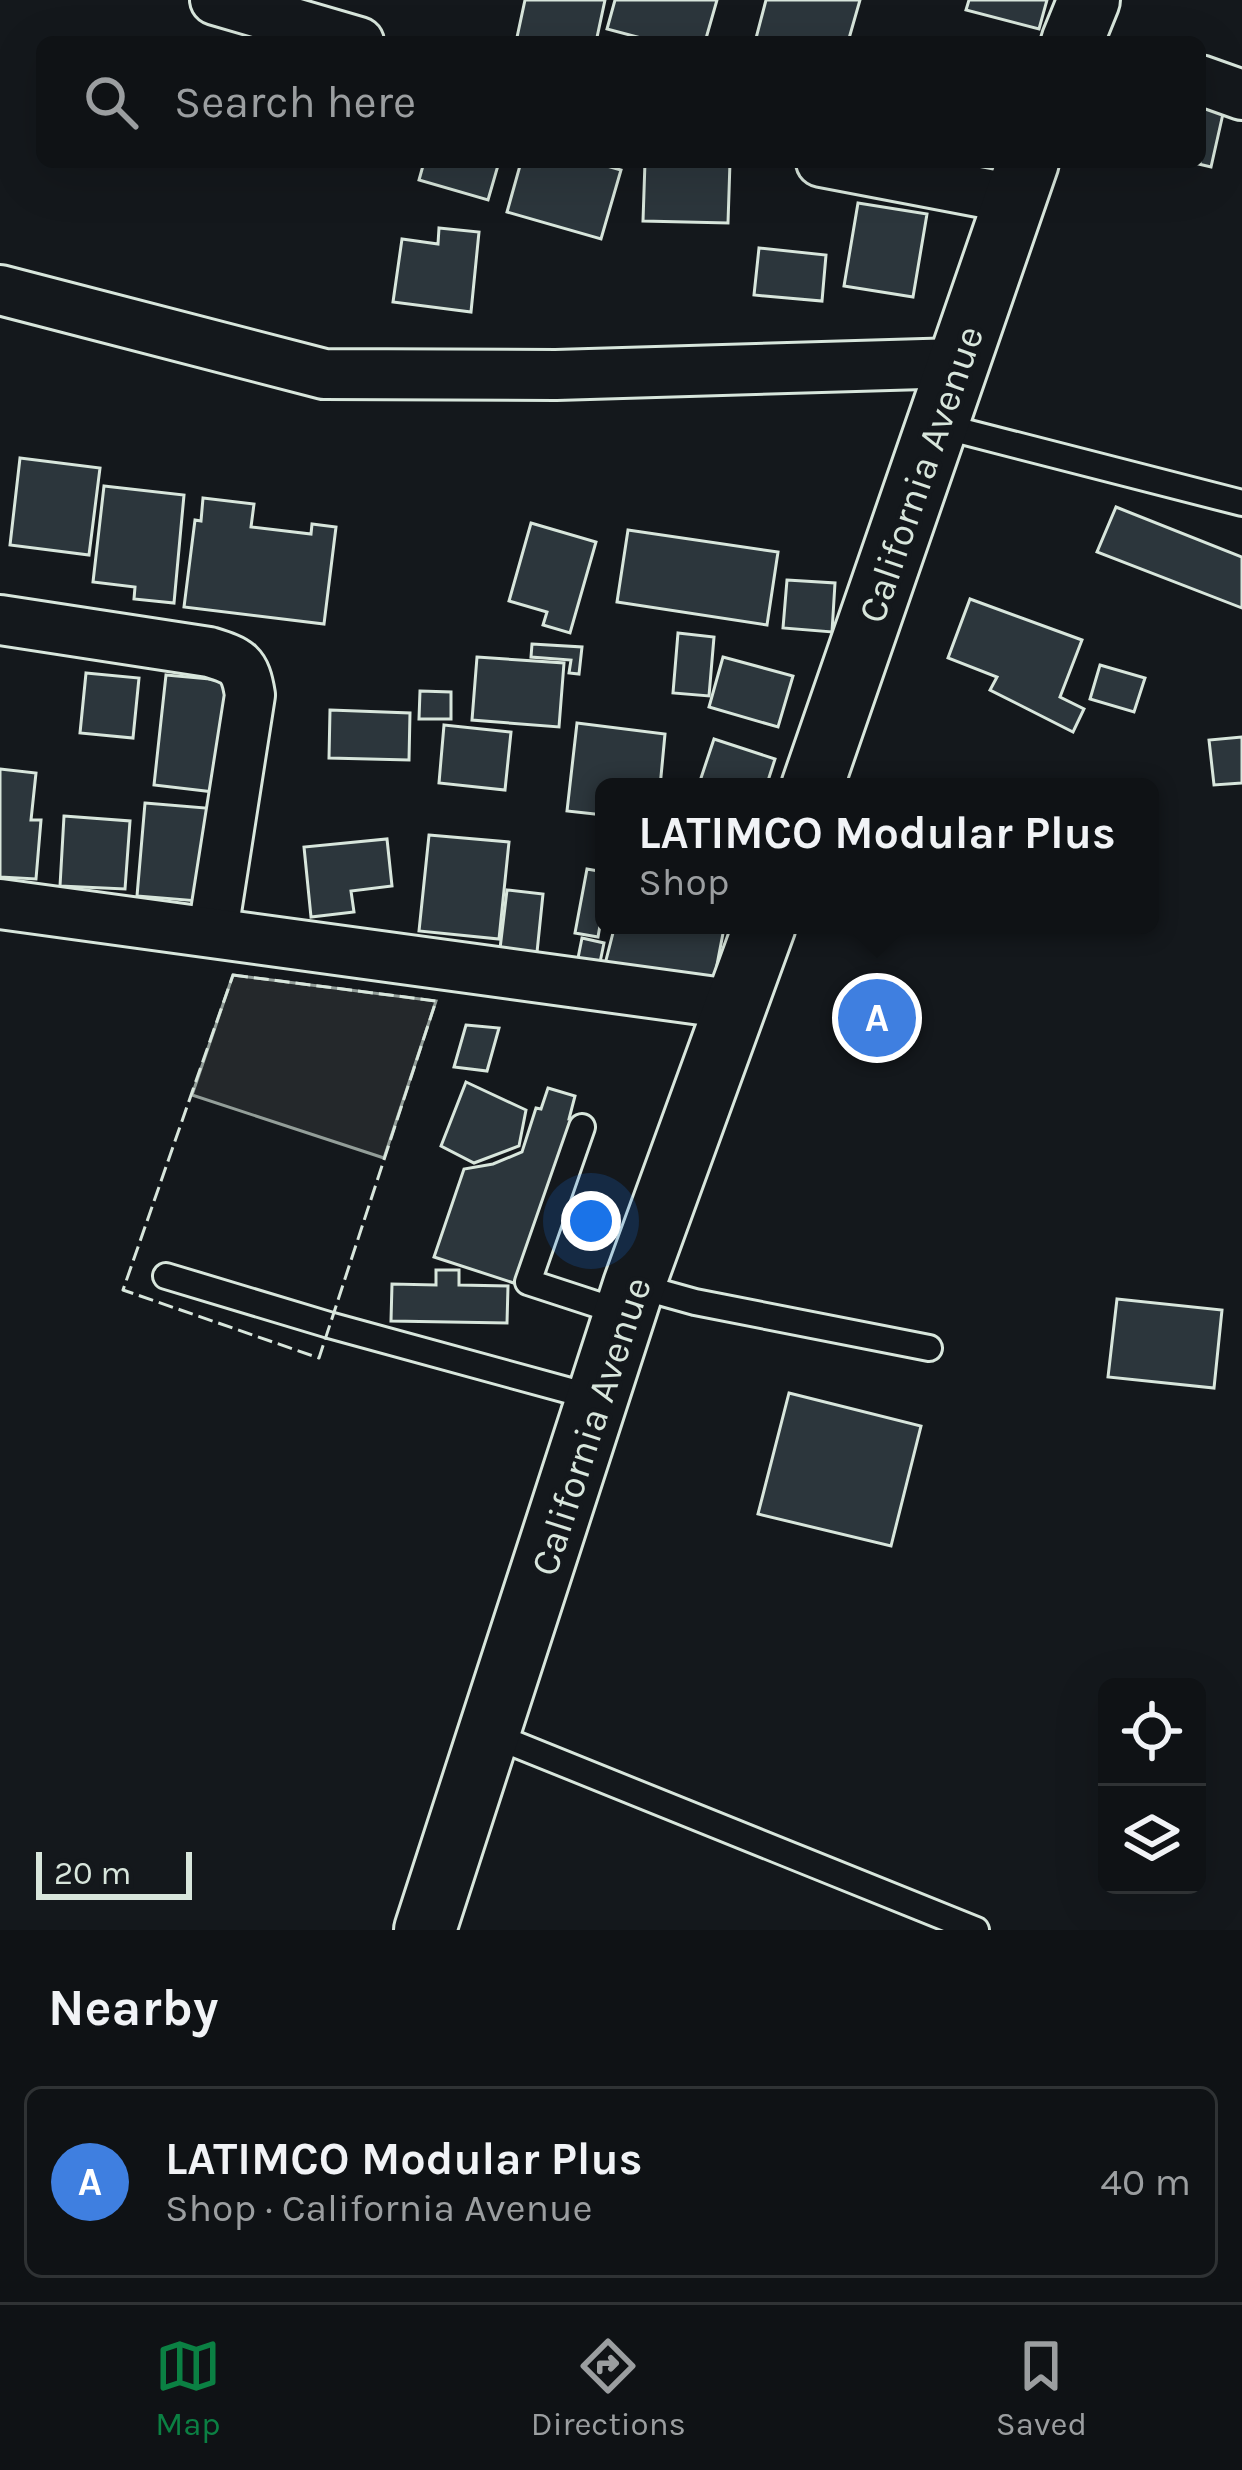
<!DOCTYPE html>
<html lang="en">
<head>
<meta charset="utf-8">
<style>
	body { margin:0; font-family:Karla,sans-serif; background:#1d2022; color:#f1f3f6 }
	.controls { position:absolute; right:36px; bottom:36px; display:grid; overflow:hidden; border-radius:18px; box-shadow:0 12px 48px #0002 }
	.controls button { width:108px; height:108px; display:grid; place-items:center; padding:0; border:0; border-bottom:3px solid #2f3234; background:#0f1215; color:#f1f3f6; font:60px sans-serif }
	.scale { position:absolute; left:36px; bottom:30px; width:156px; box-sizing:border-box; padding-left:12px; border:6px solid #d8e6dc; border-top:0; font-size:33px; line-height:42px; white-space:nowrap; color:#d8e6dc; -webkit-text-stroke:9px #14181c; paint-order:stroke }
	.you { position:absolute; left:591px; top:1221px; width:42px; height:42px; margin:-30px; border:9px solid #fff; border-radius:50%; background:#1a73e8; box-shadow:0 0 0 18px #1a73e833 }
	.badge { display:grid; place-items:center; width:78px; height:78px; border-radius:50%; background:#0b8043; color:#fff; font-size:39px; font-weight:700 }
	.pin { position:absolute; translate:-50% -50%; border:6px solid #fff; box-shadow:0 3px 12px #0006 }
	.popup { position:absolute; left:595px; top:778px; width:564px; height:156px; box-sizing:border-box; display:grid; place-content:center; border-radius:18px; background:#0f1215; filter:drop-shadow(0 3px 9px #0005); font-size:39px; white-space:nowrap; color:#9b9ea0 }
	.popup b { font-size:45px; color:#f1f3f6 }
	.popup::after { content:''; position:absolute; left:50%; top:100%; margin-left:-24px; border:24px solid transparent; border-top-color:#0f1215 }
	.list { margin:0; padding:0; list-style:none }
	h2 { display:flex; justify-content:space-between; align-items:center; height:156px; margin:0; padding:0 48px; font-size:51px }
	h2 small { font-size:39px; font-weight:400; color:#9b9ea0 }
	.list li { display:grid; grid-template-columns:78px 1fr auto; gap:36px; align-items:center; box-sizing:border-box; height:192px; margin:0 24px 24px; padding:0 24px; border:3px solid #2f3234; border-radius:18px }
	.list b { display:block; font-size:45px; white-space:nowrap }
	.list p { margin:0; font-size:39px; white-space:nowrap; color:#9b9ea0 }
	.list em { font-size:39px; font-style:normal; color:#9b9ea0 }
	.icon { flex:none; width:66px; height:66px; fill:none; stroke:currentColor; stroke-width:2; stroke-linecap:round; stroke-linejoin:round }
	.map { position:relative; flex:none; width:1242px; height:1930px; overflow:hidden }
	.search { position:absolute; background:#0f1215; box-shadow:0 12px 48px #0002; left:36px; right:36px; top:36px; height:132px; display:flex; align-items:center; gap:30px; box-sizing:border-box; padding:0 42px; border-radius:18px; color:#9b9ea0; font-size:45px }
	.sheet { height:372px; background:#0f1215 }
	nav { display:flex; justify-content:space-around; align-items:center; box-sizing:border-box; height:168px; border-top:3px solid #2f3234; background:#0f1215; font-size:33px; color:#9b9ea0 }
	nav a { display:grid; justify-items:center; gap:6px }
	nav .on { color:#0b8043 }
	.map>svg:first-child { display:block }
	.parking { fill:#24282b; stroke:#939e99; stroke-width:3 }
	.building { fill:#2c363c; stroke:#d8e6dc; stroke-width:3 }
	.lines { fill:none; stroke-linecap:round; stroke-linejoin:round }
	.service-casing { stroke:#d8e6dc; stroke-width:30 }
	.minor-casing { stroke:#d8e6dc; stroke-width:54 }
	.tertiary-casing { stroke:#d8e6dc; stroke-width:66 }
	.service { stroke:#14181c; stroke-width:24 }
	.minor { stroke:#14181c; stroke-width:48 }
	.tertiary { stroke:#14181c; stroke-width:60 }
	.fence { stroke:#d8e6dc; stroke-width:3; stroke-dasharray:15 6; stroke-linecap:butt }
	.labels { text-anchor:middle; stroke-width:9; stroke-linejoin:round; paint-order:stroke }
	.street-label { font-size:39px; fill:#d8e6dc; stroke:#14181c }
</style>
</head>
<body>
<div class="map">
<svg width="1242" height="1930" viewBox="0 0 1242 1930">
	<rect width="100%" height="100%" fill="#14181c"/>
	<path class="parking" d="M233,975L436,1001L384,1158L192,1095Z"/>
	<g class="building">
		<path d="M525,0H605L596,42H516Z"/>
		<path d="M615,0H717L705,42H656L607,29Z"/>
		<path d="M766,0H860L848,42H755Z"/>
		<path d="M969,0H1047L1039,29L966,10Z"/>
		<path d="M1200,90L1227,96L1211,167L1190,162H1200Z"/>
		<path d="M424,162H499L488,200L419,180Z"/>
		<path d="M521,162H593L621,170L601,239L507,212Z"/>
		<path d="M645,162H730L728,223L643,221Z"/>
		<path d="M858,203L927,214L913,297L844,286Z"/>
		<path d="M439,228L479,232L471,312L393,302L402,239L438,244Z"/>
		<path d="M759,248L826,255L822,301L754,295Z"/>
		<path d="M20,458L100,468L89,555L10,545Z"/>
		<path d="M104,486L184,495L174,603L134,599L135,587L93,582Z"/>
		<path d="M203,498L254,504L251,527L311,534L312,524L336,527L324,624L184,607L195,520L201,521Z"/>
		<path d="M1116,507L1242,557V608L1097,552Z"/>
		<path d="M531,523L596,542L570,633L543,625L547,612L509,601Z"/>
		<path d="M628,530L778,552L767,625L617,602Z"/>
		<path d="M787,580L835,583L832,632L783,628Z"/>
		<path d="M970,599L1082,640L1060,697L1084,709L1073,732L990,690L997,677L948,658Z"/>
		<path d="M678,633L714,637L709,696L673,693Z"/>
		<path d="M532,644L582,647L579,674L569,673L571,660L531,657Z"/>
		<path d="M477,657L564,663L559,727L472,720Z"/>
		<path d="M723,657L793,676L778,727L709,707Z"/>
		<path d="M1100,665L1145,678L1134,712L1090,699Z"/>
		<path d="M86,673L139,678L133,738L80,733Z"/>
		<path d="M166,675L243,682L231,794L154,785Z"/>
		<path d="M420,691L451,692V719H419Z"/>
		<path d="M330,710L410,713L409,760L329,758Z"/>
		<path d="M577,723L665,734L660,787H604V815L567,811Z"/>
		<path d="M444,725L511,732L505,790L439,783Z"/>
		<path d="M1242,737V783L1214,785L1209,740Z"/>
		<path d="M714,739L775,759L766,787H698Z"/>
		<path d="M0,769L36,773L31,820H41L36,879L0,877Z"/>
		<path d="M145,803L218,809L210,902L137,896Z"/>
		<path d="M64,816L130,821L125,889L60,886Z"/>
		<path d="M429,835L509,842L499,939L419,931Z"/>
		<path d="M387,839L392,886L351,891L354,912L311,917L304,847Z"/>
		<path d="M587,869L604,872V902L598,937L575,933Z"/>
		<path d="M507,890L543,894L536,962L499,957Z"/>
		<path d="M615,925H712L724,928L712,991L603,972Z"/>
		<path d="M582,938L604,943L598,972L576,968Z"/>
		<path d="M466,1025L499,1028L487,1071L454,1067Z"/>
		<path d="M466,1082L526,1110L519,1146L474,1163L441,1146Z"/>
		<path d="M548,1088L575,1096L569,1119L575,1120L520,1285L434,1257L464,1169L493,1164L522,1152L536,1108L541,1109Z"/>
		<path d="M436,1270H459V1285L508,1286L507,1323L391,1321L392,1284L436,1285Z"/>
		<path d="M1117,1299L1222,1310L1214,1388L1108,1377Z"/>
		<path d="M789,1393L921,1426L891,1546L758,1514Z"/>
	</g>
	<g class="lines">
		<defs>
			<g id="service">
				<path d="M938,425L1242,503"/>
				<path d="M582,1127L528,1282L626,1314"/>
				<path d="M166,1276L329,1325L596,1398"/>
				<path d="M634,1285L695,1302L929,1348"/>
				<path d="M490,1734L976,1930"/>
			</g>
			<g id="minor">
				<path d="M215,0L359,42"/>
				<path d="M1200,80L1242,95"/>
				<path d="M821,162L1015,199"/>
				<path d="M0,290L324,374L556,375L958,363"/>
				<path d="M0,620L209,652C238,661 245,663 250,695L213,931"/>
				<path d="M0,904L738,1005"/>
			</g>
			<g id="tertiary">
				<path d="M1072,42L1089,0"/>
				<path d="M812,787L1028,162"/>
				<path d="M425,1930L634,1285L765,925"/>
			</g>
		</defs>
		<use href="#service" class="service-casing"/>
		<use href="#minor" class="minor-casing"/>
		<use href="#tertiary" class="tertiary-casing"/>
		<use href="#service" class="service"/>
		<use href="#minor" class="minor"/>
		<use href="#tertiary" class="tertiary"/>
		<path class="fence" d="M233,975L436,1001L319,1358L123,1290Z"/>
	</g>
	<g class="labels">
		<g class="street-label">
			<text transform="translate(920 474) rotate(-71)" y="14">California Avenue</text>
			<text transform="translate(590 1426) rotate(-72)" y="14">California Avenue</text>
		</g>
	</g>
</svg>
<div class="controls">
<button><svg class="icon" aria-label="locate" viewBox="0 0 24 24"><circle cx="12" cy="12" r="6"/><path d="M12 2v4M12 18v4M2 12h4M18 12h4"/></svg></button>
<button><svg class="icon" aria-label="layers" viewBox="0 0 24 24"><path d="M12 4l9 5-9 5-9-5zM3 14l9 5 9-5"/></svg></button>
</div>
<div class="scale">20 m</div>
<div class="you"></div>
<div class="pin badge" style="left:877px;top:1018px;background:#3f7fe0">A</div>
<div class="popup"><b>LATIMCO Modular Plus</b>Shop</div>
<div class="search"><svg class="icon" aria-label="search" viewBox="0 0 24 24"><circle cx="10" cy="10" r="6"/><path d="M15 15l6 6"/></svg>Search here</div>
</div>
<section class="sheet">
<h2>Nearby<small></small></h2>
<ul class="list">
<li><span class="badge" style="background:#3f7fe0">A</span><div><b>LATIMCO Modular Plus</b><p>Shop · California Avenue</p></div><em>40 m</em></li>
</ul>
</section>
<nav>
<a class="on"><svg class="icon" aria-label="map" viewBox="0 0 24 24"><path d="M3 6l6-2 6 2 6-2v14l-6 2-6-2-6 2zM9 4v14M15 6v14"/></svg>Map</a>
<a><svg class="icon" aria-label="directions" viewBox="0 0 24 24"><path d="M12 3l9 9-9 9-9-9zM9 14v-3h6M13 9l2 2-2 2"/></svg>Directions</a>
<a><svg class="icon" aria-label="saved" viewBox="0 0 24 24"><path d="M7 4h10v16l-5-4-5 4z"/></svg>Saved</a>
</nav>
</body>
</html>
